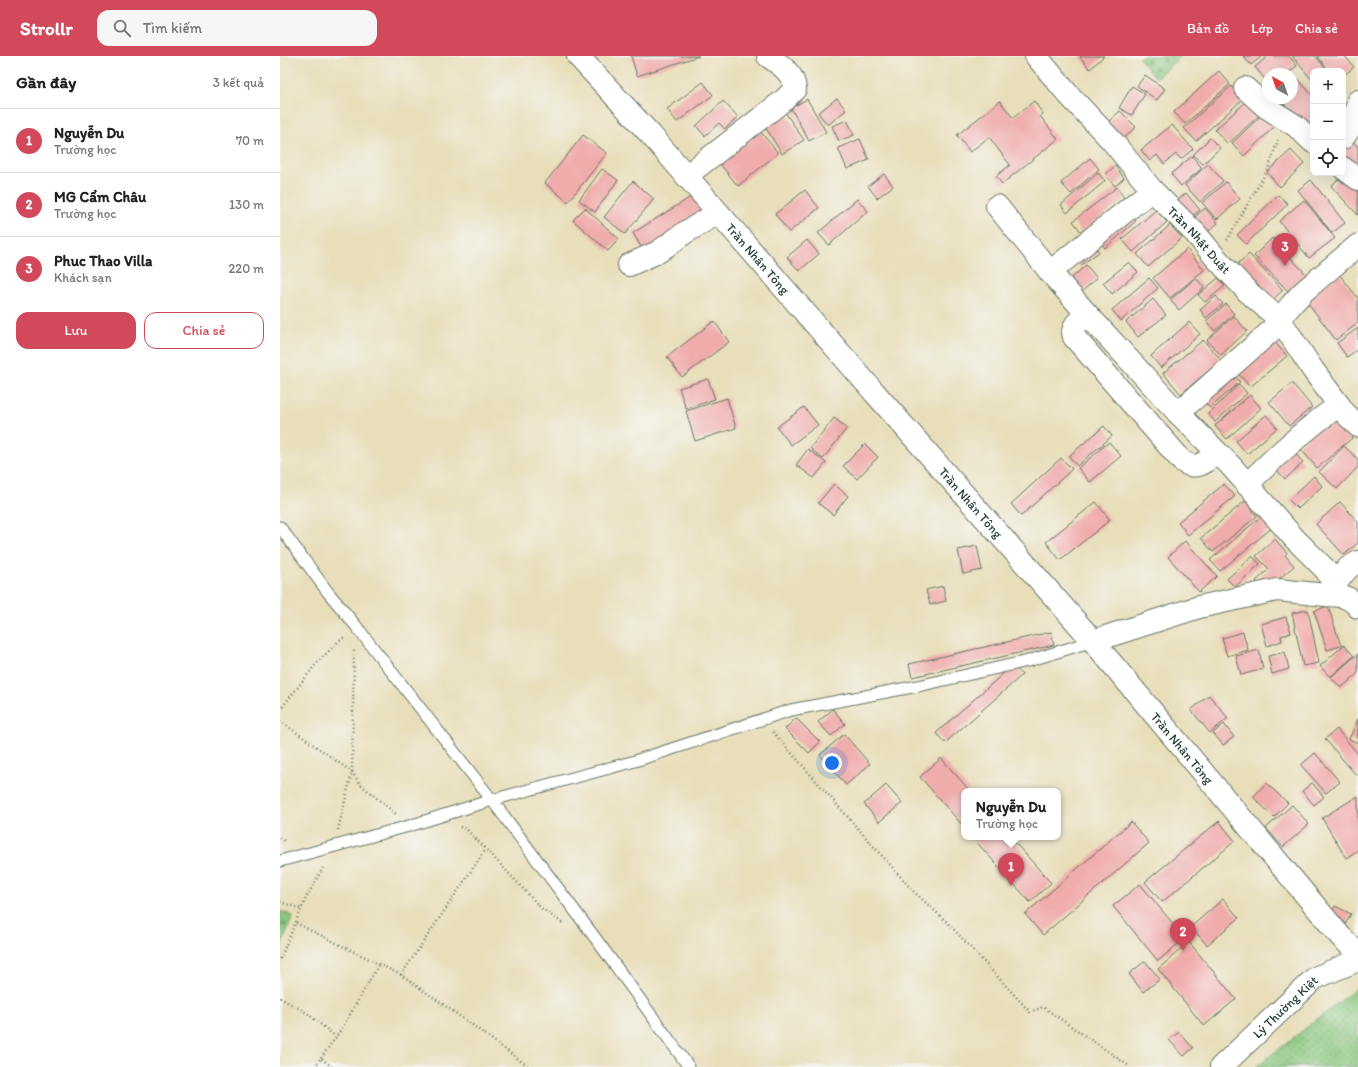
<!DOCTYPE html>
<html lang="vi">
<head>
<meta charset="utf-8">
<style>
	body { margin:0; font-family:Itim,sans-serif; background:#f6f6f6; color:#222 }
	.controls { position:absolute; right:12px; top:12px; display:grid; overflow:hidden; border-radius:8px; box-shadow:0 4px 16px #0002 }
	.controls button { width:36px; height:36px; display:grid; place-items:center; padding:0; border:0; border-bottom:1px solid #e0e0e0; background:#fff; color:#222; font:20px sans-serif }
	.compass { position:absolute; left:982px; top:12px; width:36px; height:36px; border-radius:50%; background:#fff; box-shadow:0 4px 16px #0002; rotate:320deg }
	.you { position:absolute; left:552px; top:707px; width:14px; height:14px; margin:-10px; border:3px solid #fff; border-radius:50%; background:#1a73e8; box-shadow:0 0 0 6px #1a73e833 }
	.badge { display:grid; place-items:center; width:26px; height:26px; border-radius:50%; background:#d1495b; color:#fff; font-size:13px; font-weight:700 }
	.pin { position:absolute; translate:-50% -33px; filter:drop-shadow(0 1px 2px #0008) }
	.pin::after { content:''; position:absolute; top:21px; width:14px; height:12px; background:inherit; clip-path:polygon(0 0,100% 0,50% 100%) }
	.popup { position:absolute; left:681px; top:732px; width:100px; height:52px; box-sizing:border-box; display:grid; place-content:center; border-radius:8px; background:#fff; filter:drop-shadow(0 1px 3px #0005); font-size:13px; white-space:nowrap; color:#767676 }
	.popup b { font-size:15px; color:#222 }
	.popup::after { content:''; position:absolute; left:50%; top:100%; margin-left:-8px; border:8px solid transparent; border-top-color:#fff }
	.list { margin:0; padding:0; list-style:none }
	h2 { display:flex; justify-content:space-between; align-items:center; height:52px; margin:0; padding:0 16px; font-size:17px }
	h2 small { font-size:13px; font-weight:400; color:#767676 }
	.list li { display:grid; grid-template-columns:26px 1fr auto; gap:12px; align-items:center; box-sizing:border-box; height:64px; padding:0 16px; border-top:1px solid #e0e0e0 }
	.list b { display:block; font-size:15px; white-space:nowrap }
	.list p { margin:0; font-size:13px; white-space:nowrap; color:#767676 }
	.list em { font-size:13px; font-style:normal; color:#767676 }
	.actions { display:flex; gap:8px; padding:12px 16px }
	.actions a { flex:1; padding:9px 0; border:1px solid #d1495b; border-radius:12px; text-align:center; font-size:14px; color:#d1495b }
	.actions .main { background:#d1495b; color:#fff }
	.icon { flex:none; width:22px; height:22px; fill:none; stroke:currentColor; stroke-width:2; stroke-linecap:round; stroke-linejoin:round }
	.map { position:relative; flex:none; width:1078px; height:1011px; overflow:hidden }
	header { display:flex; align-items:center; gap:24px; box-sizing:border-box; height:56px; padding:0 20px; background:#d1495b; color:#fff }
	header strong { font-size:19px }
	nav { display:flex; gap:22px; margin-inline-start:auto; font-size:14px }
	.search { width:280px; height:36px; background:#f6f6f6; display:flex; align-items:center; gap:10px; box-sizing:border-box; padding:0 14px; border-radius:12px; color:#767676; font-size:15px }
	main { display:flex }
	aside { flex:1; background:#fff }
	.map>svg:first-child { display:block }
	.grass { fill:url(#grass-dots); stroke:#55825a }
	.cemetery { fill:url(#cemetery-stones); stroke:#55825a }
	.building { fill:#f0acab }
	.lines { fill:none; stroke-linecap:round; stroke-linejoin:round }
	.service-casing { stroke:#657563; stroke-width:13 }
	.minor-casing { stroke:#657563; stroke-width:24 }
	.tertiary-casing { stroke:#657563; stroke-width:24 }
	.path { stroke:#657563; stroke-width:2.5; stroke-dasharray:1 3; stroke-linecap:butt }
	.service { stroke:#fff; stroke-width:11 }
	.minor { stroke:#fff; stroke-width:22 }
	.tertiary { stroke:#fff; stroke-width:22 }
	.labels { text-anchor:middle; stroke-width:4; stroke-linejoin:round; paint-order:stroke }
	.street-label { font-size:13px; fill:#1f3d34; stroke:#f6f6f2 }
</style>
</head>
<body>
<header>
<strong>Strollr</strong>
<div class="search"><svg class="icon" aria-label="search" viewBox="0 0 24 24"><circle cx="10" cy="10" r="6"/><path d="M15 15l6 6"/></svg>Tìm kiếm</div>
<nav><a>Bản đồ</a><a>Lớp</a><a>Chia sẻ</a></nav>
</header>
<main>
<aside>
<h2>Gần đây<small>3 kết quả</small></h2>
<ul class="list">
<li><span class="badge">1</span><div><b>Nguyễn Du</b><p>Trường học</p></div><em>70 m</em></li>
<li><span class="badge">2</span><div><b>MG Cẩm Châu</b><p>Trường học</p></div><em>130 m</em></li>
<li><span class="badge">3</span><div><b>Phuc Thao Villa</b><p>Khách sạn</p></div><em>220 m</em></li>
</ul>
<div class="actions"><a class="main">Lưu</a><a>Chia sẻ</a></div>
</aside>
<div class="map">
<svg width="1078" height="1011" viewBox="0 0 1078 1011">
	<defs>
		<pattern id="grass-dots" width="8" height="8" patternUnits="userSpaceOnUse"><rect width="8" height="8" fill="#8bc87f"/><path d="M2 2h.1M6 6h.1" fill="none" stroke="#71a469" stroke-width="1.8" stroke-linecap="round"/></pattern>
		<pattern id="cemetery-stones" width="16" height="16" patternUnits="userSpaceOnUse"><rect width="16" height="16" fill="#8bc87f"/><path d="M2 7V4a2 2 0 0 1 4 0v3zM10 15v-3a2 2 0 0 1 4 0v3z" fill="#71a469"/></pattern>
	</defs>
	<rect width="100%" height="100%" fill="#f6f6f2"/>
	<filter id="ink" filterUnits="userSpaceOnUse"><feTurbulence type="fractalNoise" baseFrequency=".025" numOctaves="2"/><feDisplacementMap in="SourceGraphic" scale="8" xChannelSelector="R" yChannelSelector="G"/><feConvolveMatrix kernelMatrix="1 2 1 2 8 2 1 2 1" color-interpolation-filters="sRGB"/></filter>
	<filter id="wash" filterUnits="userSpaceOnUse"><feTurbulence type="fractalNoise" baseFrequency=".012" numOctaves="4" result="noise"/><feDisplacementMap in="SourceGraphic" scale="16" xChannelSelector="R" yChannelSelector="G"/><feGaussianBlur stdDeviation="0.9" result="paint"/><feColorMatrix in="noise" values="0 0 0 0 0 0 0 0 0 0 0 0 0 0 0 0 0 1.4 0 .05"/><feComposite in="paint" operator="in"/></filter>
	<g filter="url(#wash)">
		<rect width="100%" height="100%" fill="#e8deb9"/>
		<path class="grass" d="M1077,932L1078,933V1011H976Z"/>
		<g class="cemetery">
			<path d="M862,0H901L876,22L859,2Z"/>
			<path d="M0,855L13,860L0,892Z"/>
		</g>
		<g id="blocks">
			<g class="building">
				<path d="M351,0H419L357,20Z"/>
				<path d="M801,0H824L810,13L800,1Z"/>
				<path d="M963,0H982L971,9Z"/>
				<path d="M988,0H1009L1017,10L1007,18H988V27L975,11Z"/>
				<path d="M1012,0H1035L1048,15H1033V25Z"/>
				<path d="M1037,0H1065L1074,11L1063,20V15H1049Z"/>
				<path d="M939,15L950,28L905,68L894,56Z"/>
				<path d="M865,19L885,33L877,44L857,30Z"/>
				<path d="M1018,23L1033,40V74L1029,77L999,42H1012V28Z"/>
				<path d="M423,26L433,39L397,66L387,53Z"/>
				<path d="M852,30L865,38L852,59L839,52Z"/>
				<path d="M951,30L962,44L916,85L904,72Z"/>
				<path d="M971,41L984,55L948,88L935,74Z"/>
				<path d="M557,42L566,54L548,69L538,57Z"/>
				<path d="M527,43L546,76L529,85L511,52Z"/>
				<path d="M443,45L458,61L445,73L439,67L425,80L416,70Z"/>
				<path d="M720,45L733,62L754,45L763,58L760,60L778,83L722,128L716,120L730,109L709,81L690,96L677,79Z"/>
				<path d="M840,55L856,71L844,82L828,66Z"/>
				<path d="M505,56L524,84L502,98L484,69Z"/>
				<path d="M984,57L995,70L964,100L952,87Z"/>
				<path d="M567,64L574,79L559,85L552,70Z"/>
				<path d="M892,69L913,93L901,103L896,98L884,108L877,99L870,105L861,94Z"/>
				<path d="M480,75L498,97L458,130L440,108Z"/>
				<path d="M303,79L327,97L288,146L265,127Z"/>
				<path d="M930,82L940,92L923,108L913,99Z"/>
				<path d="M1065,82L1078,90V111L1063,101V84Z"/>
				<path d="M580,83L589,104L567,113L558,92Z"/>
				<path d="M1011,94L1024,108L1000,131L987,116Z"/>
				<path d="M912,100L922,112L901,130L891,118Z"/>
				<path d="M810,102L819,113L791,138L781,127Z"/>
				<path d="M928,108L943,125L920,146L905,129Z"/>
				<path d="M835,110L844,122L835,130L825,119Z"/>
				<path d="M322,113L338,124L315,156L299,144Z"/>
				<path d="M818,117L825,125L787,157L781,149Z"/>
				<path d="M604,118L613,130L597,142L588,130Z"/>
				<path d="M1064,118L1078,133V159L1051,130Z"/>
				<path d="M1031,124L1065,167L1052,177L1018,134Z"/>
				<path d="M353,125L374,143L345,178L324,161Z"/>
				<path d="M946,126L960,143L937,163L922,147Z"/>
				<path d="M837,131L845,143L801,176L793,165Z"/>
				<path d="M525,134L539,152L509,176L495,158Z"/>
				<path d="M906,137L920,154L906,166L892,149Z"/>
				<path d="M414,139L425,158L364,196L353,177Z"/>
				<path d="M998,139L1008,148L966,188L957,179Z"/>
				<path d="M577,143L588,155L549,189L538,177Z"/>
				<path d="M1024,144L1055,182L1029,202L999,165Z"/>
				<path d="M305,152L339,183L328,195L293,164Z"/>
				<path d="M925,152L938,167L923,180L910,165Z"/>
				<path d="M876,154L887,166L853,196L842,183Z"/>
				<path d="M847,155L856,165L825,192L816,182Z"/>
				<path d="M890,169L902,182L868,211L857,198Z"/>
				<path d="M992,182L1028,220L1010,237L974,200Z"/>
				<path d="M527,184L539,198L519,215L507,201Z"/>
				<path d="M811,186L819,196L801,209L794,199Z"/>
				<path d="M907,193L924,214L890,242L873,222Z"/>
				<path d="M969,198L1003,234L988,248L954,211Z"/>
				<path d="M849,206L858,216L832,238L823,227Z"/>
				<path d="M806,209L817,222L799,238L788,225Z"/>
				<path d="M1059,218L1078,242V267L1056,284L1025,243Z"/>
				<path d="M869,222L878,232L841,265L832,254Z"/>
				<path d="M916,222L924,232L899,254L890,244Z"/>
				<path d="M938,222L945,230L925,246L918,239Z"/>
				<path d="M936,240L943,248L926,262L920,254Z"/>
				<path d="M873,243L886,259L858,281L846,266Z"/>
				<path d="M946,248L954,258L935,275L926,265Z"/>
				<path d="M954,260L967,275L941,299L927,284Z"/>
				<path d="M434,265L449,286L402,321L387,301Z"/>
				<path d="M909,266L920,278L881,312L871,300Z"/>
				<path d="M1078,272V293L1067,301L1057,287Z"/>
				<path d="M992,283L1007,300L970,331L955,314Z"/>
				<path d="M923,284L941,304L901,338L883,317Z"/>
				<path d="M951,315L960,326L930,352L920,341Z"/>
				<path d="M428,323L435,343L406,353L399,332Z"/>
				<path d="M1012,327L1032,351L1009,370L989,346Z"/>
				<path d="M959,328L967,337L935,366L928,358Z"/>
				<path d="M970,339L981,352L947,383L935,370Z"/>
				<path d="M447,342L456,372L415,385L406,355Z"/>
				<path d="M524,351L538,369L511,389L497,371Z"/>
				<path d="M1059,355L1078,377L1037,412L1018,390Z"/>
				<path d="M986,359L997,372L967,398L956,385Z"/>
				<path d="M554,362L567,372L543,403L530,392Z"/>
				<path d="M824,370L832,380L797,410L789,400Z"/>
				<path d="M829,386L841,400L810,426L798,412Z"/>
				<path d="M585,388L598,401L577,423L563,410Z"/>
				<path d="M1064,390L1078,403V411L1057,433L1039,416Z"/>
				<path d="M528,393L546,407L534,422L516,409Z"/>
				<path d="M1012,393L1023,407L1005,423L993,410Z"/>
				<path d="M781,402L792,413L741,460L731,448Z"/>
				<path d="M1034,420L1042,430L1018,453L1009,444Z"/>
				<path d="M554,428L568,440L553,459L538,447Z"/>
				<path d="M944,428L955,440L908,479L898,466Z"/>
				<path d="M965,445L977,460L933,496L921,482Z"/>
				<path d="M816,446L830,464L780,504L766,486Z"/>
				<path d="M1060,446L1078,466V487L1064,499L1036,468Z"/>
				<path d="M984,458L994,470L940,515L930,504Z"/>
				<path d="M995,483L1007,497L1005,499L1014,510L985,535L976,525L989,513L976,500Z"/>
				<path d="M905,485L937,520L919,536L888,501Z"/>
				<path d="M697,490L702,514L683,518L678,494Z"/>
				<path d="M972,500L980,508L955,531L947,523Z"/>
				<path d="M663,530L666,545L650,549L646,534Z"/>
				<path d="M1048,550L1061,590L1047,594L1034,555Z"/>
				<path d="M1028,554L1039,607L1023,610L1012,557Z"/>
				<path d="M1006,561L1011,577L1001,580L1002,585L987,590L981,568Z"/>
				<path d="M771,576L774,589L632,621L629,608Z"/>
				<path d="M963,576L968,594L947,600L942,582Z"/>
				<path d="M1064,589L1074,600L1050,621L1040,610Z"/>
				<path d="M979,594L983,613L961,619L956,600Z"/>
				<path d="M1005,596L1009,613L992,618L988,600Z"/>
				<path d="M1078,598V617L1061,632L1051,621Z"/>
				<path d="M733,609L742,619L665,687L656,677Z"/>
				<path d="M929,639L948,662L930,677L911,654Z"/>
				<path d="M553,653L565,668L551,680L538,666Z"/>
				<path d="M516,662L540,686L529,697L505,673Z"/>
				<path d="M1078,663V687L1069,683Z"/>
				<path d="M944,668L954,681L943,689L933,677Z"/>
				<path d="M1057,673L1078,698V718L1076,719L1045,683Z"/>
				<path d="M564,678L590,708L566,729L540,699Z"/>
				<path d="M1035,697L1060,726L1046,737L1021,709Z"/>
				<path d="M661,702L690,735H684V771L640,721Z"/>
				<path d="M986,727L1008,747L994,761L973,741Z"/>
				<path d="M1032,727L1044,741L1034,749L1022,735Z"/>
				<path d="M606,729L622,747L599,766L584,748Z"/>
				<path d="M1078,740V794L1066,802L1042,762Z"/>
				<path d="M1012,749L1029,768L1003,791L986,772Z"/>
				<path d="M939,765L955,785L882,846L865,826Z"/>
				<path d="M851,766L869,787L763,879L745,858Z"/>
				<path d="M692,781H730L771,827L750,846Z"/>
				<path d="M860,828L905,882L878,905L833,850Z"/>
				<path d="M943,843L959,862L927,889L911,871Z"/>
				<path d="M1055,850L1071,858L1065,869L1049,860Z"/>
				<path d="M909,886L956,943L924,970L878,913Z"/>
				<path d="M865,905L880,923L863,936L849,918Z"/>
				<path d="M899,976L913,992L904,1000L889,984Z"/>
			</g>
		</g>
	</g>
	<g filter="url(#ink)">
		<use href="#blocks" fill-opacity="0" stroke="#657563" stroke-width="1"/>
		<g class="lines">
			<defs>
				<g id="service">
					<path d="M0,471L47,535L76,570L212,744L316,883L409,1011"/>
					<path d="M0,805L129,770L212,744L355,705L511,654L638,630L748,605L813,585"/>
				</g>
				<g id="minor">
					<path id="s1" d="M298,0L371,79L594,336"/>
					<path id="s2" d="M756,0L787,37L833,86L872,134L916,178L935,201L968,236L1000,264L1033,314L1064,356L1078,370"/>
					<path d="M965,32L986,51L1016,70L1033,86"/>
					<path d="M1063,82L1073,68L1078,45"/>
					<path d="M1063,112L1078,123"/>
					<path d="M406,120L504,44L515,33C514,17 499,8 488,0"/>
					<path d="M717,150L770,216L807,258L898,357L951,410L1014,482L1046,514L1054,529L1046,539"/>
					<path d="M349,209L378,196L406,176L438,157"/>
					<path d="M770,216L872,134"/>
					<path d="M807,258C800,264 790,270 794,281L902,405C916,415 925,407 937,397"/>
					<path d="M898,357L990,276L1011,249L1023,236L1078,189"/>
					<path d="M967,429C994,401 1027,372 1059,349"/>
					<path d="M1046,539C1061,540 1068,539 1078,551"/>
					<path d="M813,585L919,551L997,534L1046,539L1068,512L1078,506"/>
				</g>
				<g id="tertiary">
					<path id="s3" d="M594,336L813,585L1061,881L1078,897"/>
					<path id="s4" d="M941,1011L1035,922L1078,904"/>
				</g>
			</defs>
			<use href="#service" class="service-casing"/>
			<use href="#minor" class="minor-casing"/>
			<use href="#tertiary" class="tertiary-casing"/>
			<g class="path">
				<path d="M947,184L988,113L998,84"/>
				<path d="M0,654L37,607L62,582H66"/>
				<path d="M0,665L72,716L80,728L116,758"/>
				<path d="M493,676L633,835L668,867L750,956L763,951L849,1010"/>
				<path d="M180,771L186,773L206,793L261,852L284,868"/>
				<path d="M58,774L72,716L74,594"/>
				<path d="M0,782L6,786"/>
				<path d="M0,846L22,853"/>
				<path d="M16,867L121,919L191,968L249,1011"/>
				<path d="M0,903L26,842L44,810"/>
				<path d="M121,919L206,793"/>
				<path d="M0,942L27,957L56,981"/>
				<path d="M41,1002L61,974L99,908"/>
				<path d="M35,1011L41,1002L52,1011"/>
			</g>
			<use href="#service" class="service"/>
			<use href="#minor" class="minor"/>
			<use href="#tertiary" class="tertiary"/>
		</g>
	</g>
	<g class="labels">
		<g class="street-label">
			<text dy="5" stroke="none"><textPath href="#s2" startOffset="246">Trần Nhật Duật</textPath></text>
			<text dy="5" stroke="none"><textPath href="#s1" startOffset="271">Trần Nhân Tông</textPath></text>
			<text dy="5" stroke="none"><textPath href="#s3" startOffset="147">Trần Nhân Tông</textPath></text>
			<text dy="5" stroke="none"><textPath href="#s3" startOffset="471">Trần Nhân Tông</textPath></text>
			<text dy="5" stroke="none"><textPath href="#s4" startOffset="88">Lý Thường Kiệt</textPath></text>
		</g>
	</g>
</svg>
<div class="controls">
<button>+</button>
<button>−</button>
<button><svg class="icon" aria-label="locate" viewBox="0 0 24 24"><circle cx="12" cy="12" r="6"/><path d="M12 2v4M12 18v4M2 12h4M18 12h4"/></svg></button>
</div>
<svg class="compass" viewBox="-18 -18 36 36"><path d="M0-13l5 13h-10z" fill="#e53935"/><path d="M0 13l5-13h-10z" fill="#767676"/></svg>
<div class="you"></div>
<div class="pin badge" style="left:731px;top:830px">1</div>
<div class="popup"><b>Nguyễn Du</b>Trường học</div>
<div class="pin badge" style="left:903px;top:895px">2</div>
<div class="pin badge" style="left:1005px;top:210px">3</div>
</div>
</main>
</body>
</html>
